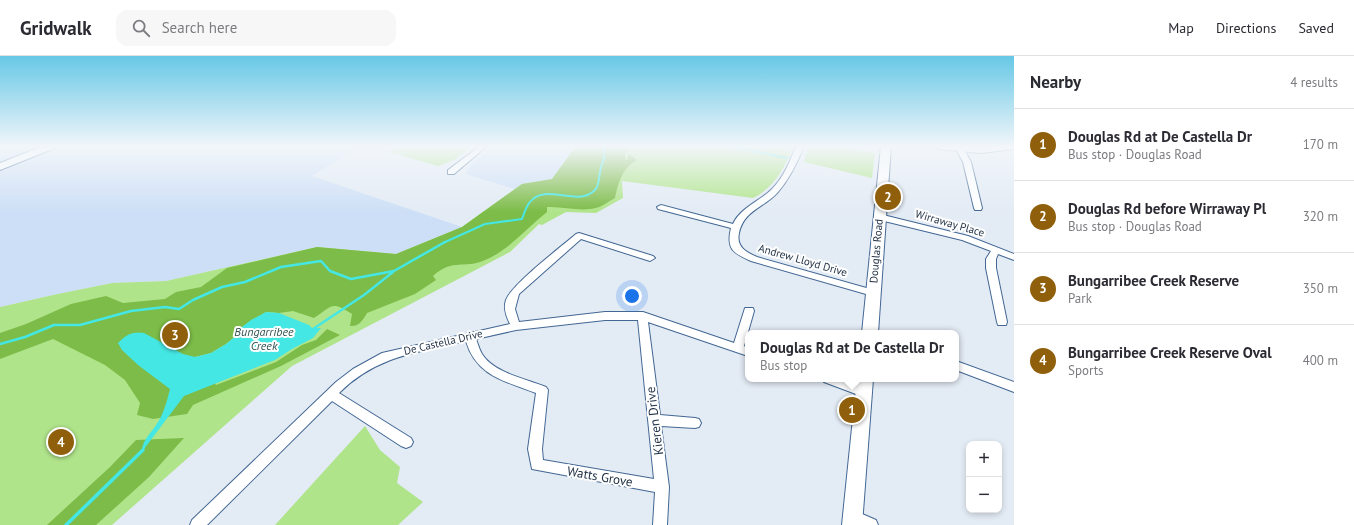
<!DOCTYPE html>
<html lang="en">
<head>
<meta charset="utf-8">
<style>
	body { margin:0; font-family:"PT Sans",sans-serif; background:#f7f7f7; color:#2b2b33 }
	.controls { position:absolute; right:12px; bottom:12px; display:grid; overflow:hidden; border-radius:8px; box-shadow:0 2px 6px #0003 }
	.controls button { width:36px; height:36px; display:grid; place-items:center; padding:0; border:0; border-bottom:1px solid #e1e1e2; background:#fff; color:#2b2b33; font:20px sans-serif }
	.you { position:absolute; left:632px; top:240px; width:14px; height:14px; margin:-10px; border:3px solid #fff; border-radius:50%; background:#1a73e8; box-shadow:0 0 0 6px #1a73e833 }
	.badge { display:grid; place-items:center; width:26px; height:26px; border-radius:50%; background:#8f5f0b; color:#fff; font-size:13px; font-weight:700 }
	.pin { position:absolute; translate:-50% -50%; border:2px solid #fff; box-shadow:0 1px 4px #0006 }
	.popup { position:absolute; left:745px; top:274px; width:214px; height:52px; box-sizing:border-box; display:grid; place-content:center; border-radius:8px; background:#fff; filter:drop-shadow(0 1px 3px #0005); font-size:13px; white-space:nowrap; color:#7c7c81 }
	.popup b { font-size:15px; color:#2b2b33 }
	.popup::after { content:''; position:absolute; left:50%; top:100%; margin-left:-8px; border:8px solid transparent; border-top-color:#fff }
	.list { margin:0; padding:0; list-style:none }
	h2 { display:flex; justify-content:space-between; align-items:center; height:52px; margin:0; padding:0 16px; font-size:17px }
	h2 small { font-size:13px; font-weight:400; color:#7c7c81 }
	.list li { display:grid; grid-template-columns:26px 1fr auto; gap:12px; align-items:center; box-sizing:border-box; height:72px; padding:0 16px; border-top:1px solid #e1e1e2 }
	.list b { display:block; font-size:15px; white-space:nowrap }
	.list p { margin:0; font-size:13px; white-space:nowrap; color:#7c7c81 }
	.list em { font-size:13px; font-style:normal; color:#7c7c81 }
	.icon { flex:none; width:22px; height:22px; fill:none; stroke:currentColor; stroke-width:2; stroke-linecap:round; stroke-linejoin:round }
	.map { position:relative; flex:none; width:1014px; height:469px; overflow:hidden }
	header { display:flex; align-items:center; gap:24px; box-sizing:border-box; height:56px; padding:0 20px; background:#fff; border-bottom:1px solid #e1e1e2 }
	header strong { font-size:19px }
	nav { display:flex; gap:22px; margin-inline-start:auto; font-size:14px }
	.search { width:280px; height:36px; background:#f7f7f7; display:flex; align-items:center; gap:10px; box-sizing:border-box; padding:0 14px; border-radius:12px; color:#7c7c81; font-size:15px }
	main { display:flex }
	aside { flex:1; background:#fff }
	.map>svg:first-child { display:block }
	.built { fill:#cddff6 }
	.green { fill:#b0e48a }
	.forest { fill:#7dbc48 }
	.water { fill:#45e7e4 }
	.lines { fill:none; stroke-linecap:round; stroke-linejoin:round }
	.stream-far2 { stroke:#45e7e4; stroke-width:2 }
	.stream-far1 { stroke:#45e7e4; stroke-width:2.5 }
	.stream { stroke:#45e7e4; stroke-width:3.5 }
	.street-casing { stroke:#426793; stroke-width:2 }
	.secondary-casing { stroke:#426793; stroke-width:2 }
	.street { fill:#fff; fill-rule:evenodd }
	.secondary { fill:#fff; fill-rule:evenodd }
	.labels { text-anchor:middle; stroke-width:4; stroke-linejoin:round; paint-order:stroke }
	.street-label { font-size:11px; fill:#233347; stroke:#fff }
	.water-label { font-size:12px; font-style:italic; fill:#325352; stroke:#fff }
	.near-street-label { font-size:13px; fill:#233347; stroke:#fff }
</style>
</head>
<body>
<header>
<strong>Gridwalk</strong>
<div class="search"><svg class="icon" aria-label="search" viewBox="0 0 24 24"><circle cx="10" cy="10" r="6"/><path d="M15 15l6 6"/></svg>Search here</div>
<nav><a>Map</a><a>Directions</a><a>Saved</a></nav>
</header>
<main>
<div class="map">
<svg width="1014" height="469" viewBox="0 0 1014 469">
	<rect width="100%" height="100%" fill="#e3ebf5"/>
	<g class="built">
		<path d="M0,90H360L312,120L462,171L396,198L317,191L166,225L112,227L53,239L0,251Z"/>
		<path d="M494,90H576L552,123L522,128L515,133L465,118L471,108Z"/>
	</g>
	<g class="green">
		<path d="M399,90H473L454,104L438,110L389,96Z"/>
		<path d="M576,90H793C785,112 774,132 753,142L622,125L623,142L596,157L566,156L542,169L539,168L510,196L292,310L112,469H0V251L53,239L112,227L166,225L317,191L396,198L462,171L522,128L552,123Z"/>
		<path d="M808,90H842L875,97L872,122L804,106Z"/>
		<path d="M365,370L380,394L400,411L397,427L423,446L398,469H275Z"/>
	</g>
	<g class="forest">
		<path d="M576,90H631L625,97V103L627,104L629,98L637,104C623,111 618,127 615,142C609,145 602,151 595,152C580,156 563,150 547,151V156C525,173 507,197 480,206C460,212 452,203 433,220L436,224L415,238L367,257C363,264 359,271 350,270L352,258C331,244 332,250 314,262L293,255L279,257L266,256L242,271L237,279L226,288L211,297L195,301L216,329L276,306L302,289L316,284L327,273L340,279L281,310L193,349L187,358L153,363L137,359L140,347L125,324L105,309L53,283L0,303V277L26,268L71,248L106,240L123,247L165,243L176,236L201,231L227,212L317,191L396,198L462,171L522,128L552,123Z"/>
		<path d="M184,382L149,421L96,469H47L110,411L136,384Z"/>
	</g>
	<path class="water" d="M266,256L279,257L309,269L312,272H321L313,282L292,293L275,304L184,340L141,397C144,382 148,381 156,369C163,360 167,345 170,333L138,309L122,294L118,287C126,279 132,275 144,277L183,298L195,301L211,297L226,288L237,279L242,271L251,264Z"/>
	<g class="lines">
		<g class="stream-far2">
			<path d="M729,90L787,102"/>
			<path d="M443,187L485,168L522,163C524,158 526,150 530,146C546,126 577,152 595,134C599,130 599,122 600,116C602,103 607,105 603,90"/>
		</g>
		<g class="stream-far1">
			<path d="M313,273L364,239L393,216"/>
			<path d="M0,288L25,281L54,269H80L131,255L165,251L179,253L193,244L222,231L245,226L281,211L321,205L330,215L351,223L394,215L445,186"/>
		</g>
		<path class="stream" d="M66,469L143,394"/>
		<defs>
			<g id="street">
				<path d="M480,90H487L454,118H448V114Z"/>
				<path d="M796,90H804C797,107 790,122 778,136C764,152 744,154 739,177C736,191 746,196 757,201L877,235L878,237L877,239L873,240L751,205C733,197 726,193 731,172L658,153L657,151L661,149L733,168C740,152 760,145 772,133C784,121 790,105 796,90Z"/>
				<path d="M957,91H963L971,106L982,152L981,154H975L974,152L963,106L956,93Z"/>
				<path d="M879,158L968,180L1014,198V204L998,198L996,203V212L1007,266L1006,269H998L997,266L986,212V203L991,195L962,184L876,163L875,161L876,159Z"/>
				<path d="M579,177L653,200L655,202L650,205L581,183L519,238L515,253L519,266L605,256H643L734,287L745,252H753L754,255L744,290L748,292V300L648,266L660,359L695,362L699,363L701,367L699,371L695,372L661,370L669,431L667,469H653L655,436L532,413L528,393L536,337C505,325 476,320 466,285C418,296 376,300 339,337L411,382L413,386L411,390L406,392L401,390L332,345L207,469H190L192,464L336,326L353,313L382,297L510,268C506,260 503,252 506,244C512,228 561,191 576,178ZM605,264H638L654,423L543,404L542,393L548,334L546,331C526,323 494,317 482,298C479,293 478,288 476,283L516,274Z"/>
				<path d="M956,305L1014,326V336L956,314Z"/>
				<path d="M822,323H841L868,333L870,336L868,339L864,341L824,326Z"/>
				<path d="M853,454L876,464L878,469H855L848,466L846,461L848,456Z"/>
			</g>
			<g id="secondary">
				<path d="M43,90H57L55,92L0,114V107Z"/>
				<path d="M881,90H891L878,277H862Z"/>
				<path d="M934,90H1014V93L981,97L939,93Z"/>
				<path d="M857,323H873L862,469H842Z"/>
			</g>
		</defs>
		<use href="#street" class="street-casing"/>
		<use href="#secondary" class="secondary-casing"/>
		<use href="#street" class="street"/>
		<use href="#secondary" class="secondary"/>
	</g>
	<linearGradient id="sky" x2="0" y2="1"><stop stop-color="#67c8e6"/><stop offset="0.58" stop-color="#f2f6fa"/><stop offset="1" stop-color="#f2f6fa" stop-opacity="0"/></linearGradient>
	<rect width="1014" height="156" fill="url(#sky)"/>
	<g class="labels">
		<g class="street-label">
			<text transform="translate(950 167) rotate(16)" y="4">Wirraway Place</text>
			<text transform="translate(876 195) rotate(-85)" y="4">Douglas Road</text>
			<text transform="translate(803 204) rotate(16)" y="4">Andrew Lloyd Drive</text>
			<text transform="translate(443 286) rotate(-13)" y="4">De Castella Drive</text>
		</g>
		<g class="water-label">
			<text x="264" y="280">Bungarribee<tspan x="264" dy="14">Creek</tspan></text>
		</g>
		<g class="near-street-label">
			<text transform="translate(654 365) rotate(-97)" y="5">Kieren Drive</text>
			<text transform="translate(600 420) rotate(10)" y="5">Watts Grove</text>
		</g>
	</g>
</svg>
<div class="controls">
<button>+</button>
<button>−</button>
</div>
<div class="you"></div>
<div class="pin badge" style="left:852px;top:354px">1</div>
<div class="popup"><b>Douglas Rd at De Castella Dr</b>Bus stop</div>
<div class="pin badge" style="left:888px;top:141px">2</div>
<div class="pin badge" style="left:175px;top:279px">3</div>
<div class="pin badge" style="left:61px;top:386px">4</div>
</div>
<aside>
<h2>Nearby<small>4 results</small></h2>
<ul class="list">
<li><span class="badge">1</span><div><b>Douglas Rd at De Castella Dr</b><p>Bus stop · Douglas Road</p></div><em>170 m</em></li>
<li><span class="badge">2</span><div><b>Douglas Rd before Wirraway Pl</b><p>Bus stop · Douglas Road</p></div><em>320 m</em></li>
<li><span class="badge">3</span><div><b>Bungarribee Creek Reserve</b><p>Park</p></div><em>350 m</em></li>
<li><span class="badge">4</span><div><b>Bungarribee Creek Reserve Oval</b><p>Sports</p></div><em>400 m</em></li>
</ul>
</aside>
</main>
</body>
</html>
